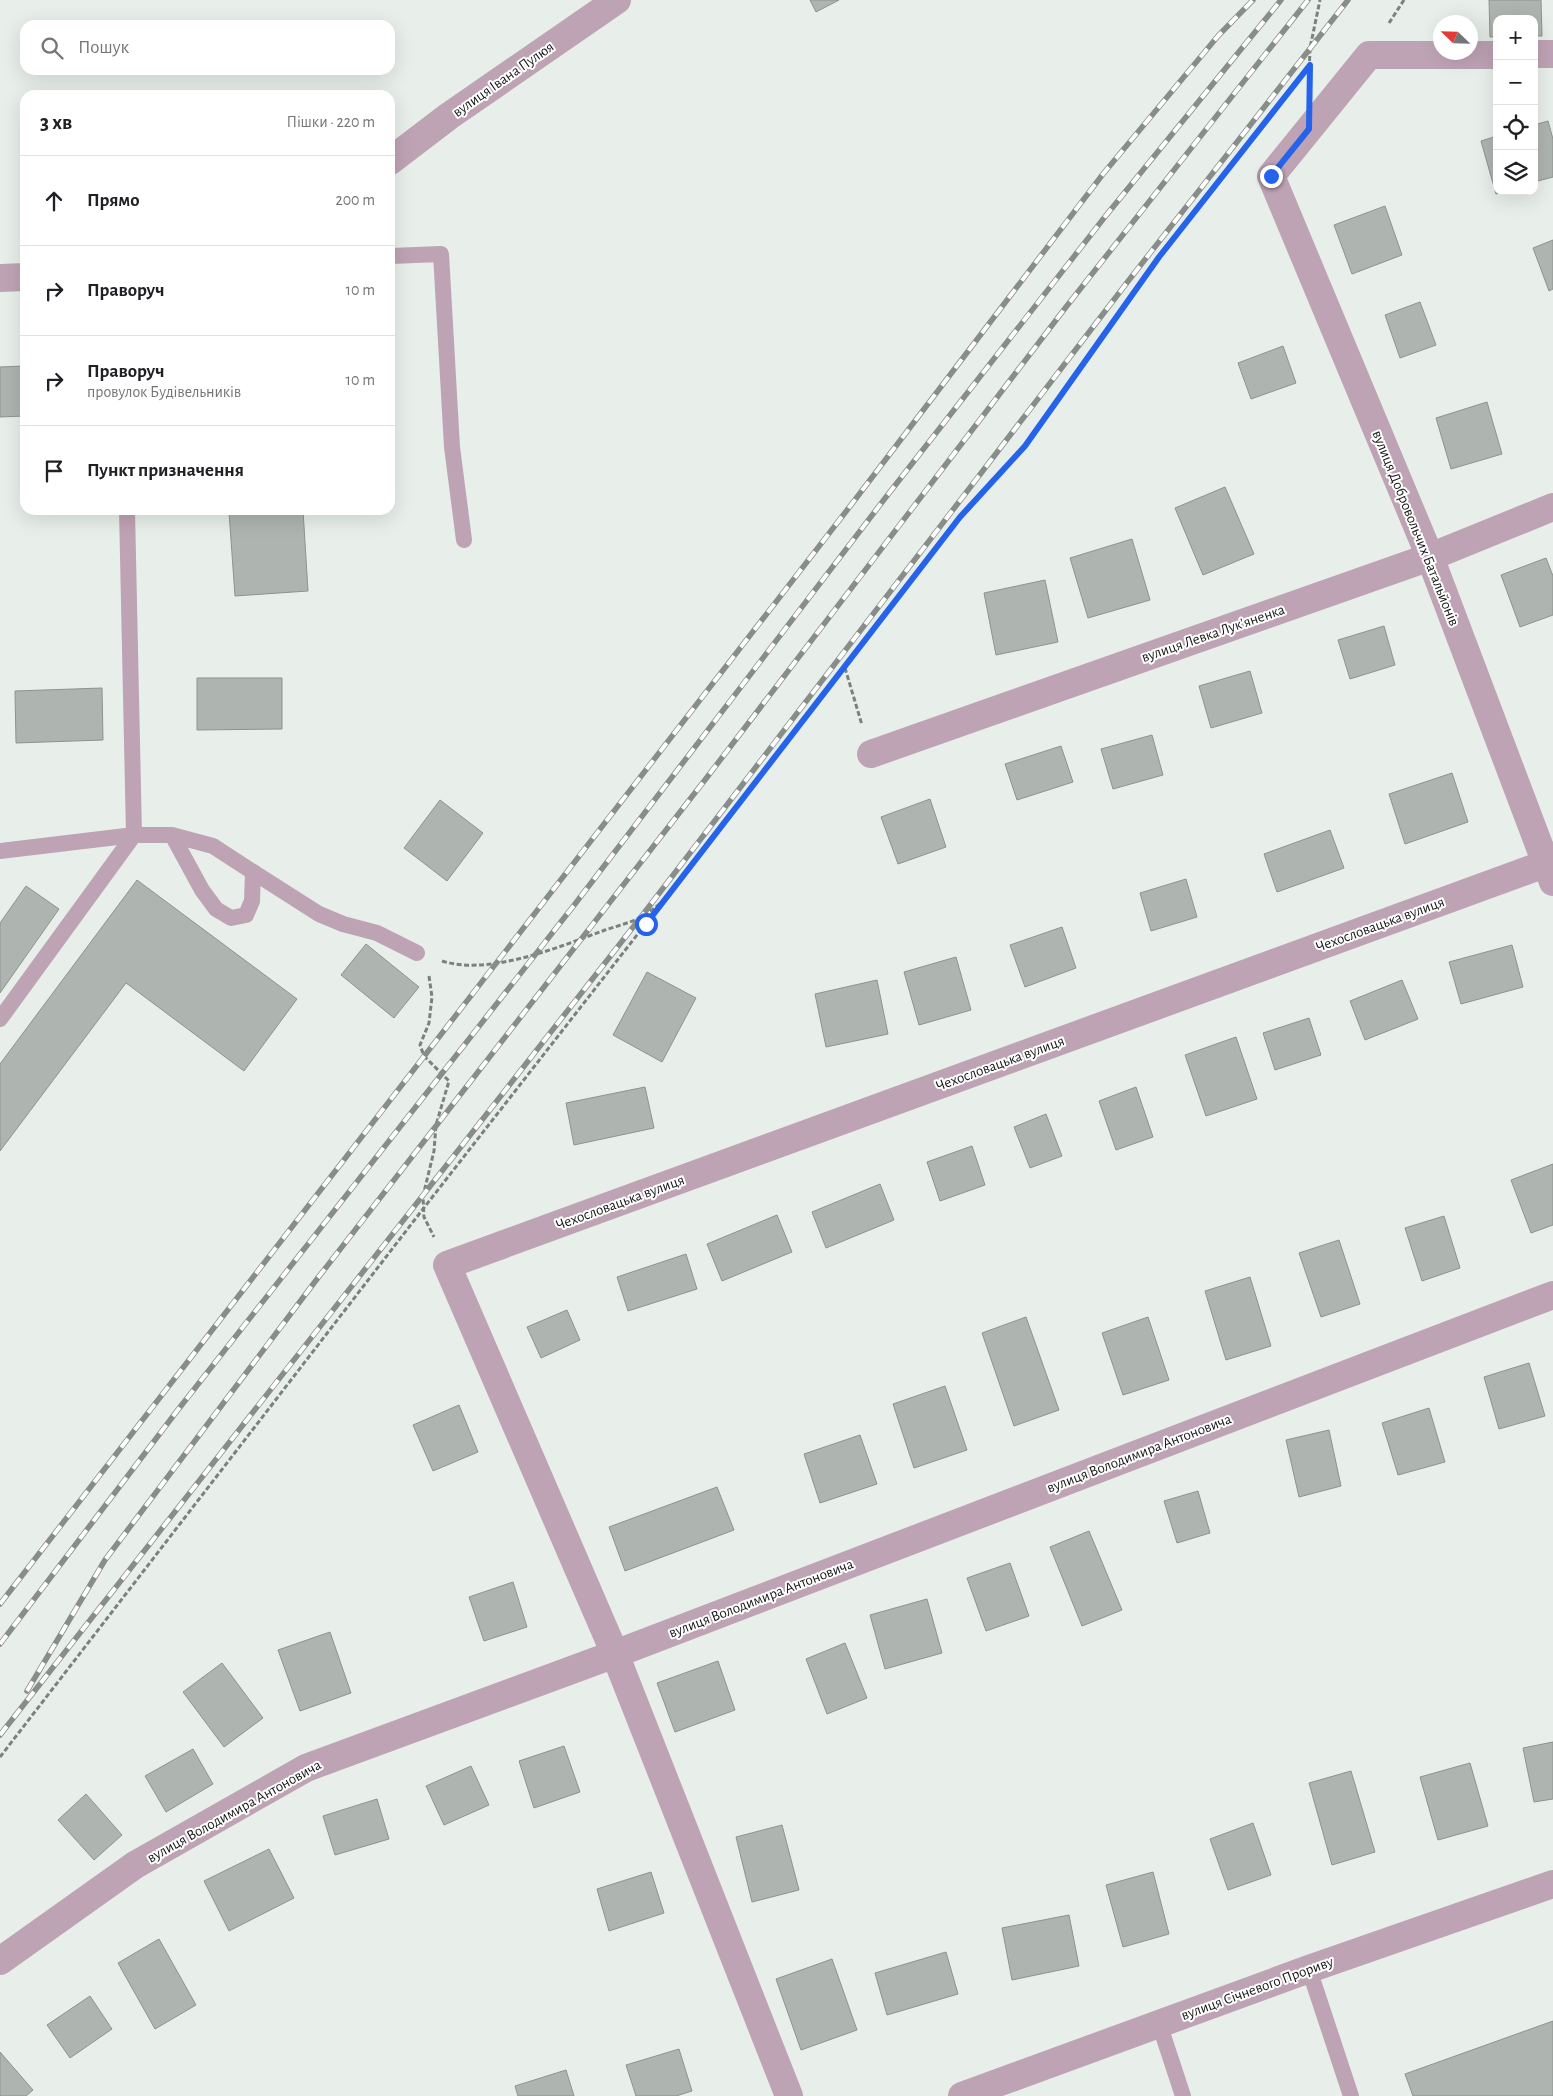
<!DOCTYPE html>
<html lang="uk">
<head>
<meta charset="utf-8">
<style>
	body { margin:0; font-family:"Alegreya Sans",sans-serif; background:#f6f6f6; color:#202124 }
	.controls { position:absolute; right:15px; top:15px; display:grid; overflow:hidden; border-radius:10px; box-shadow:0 5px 20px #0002 }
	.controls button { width:45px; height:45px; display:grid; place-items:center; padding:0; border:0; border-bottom:1px solid #e0e0e0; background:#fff; color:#202124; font:25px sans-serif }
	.compass { position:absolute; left:1433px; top:15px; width:45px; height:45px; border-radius:50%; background:#fff; box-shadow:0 5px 20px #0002; rotate:293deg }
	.stop { position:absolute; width:15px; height:15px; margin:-11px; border:4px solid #2563eb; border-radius:50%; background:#fff }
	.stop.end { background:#2563eb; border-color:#fff; box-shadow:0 1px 5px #0008 }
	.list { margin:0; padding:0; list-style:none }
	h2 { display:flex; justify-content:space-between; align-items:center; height:65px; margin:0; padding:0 20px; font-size:21px }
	h2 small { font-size:16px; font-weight:400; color:#757577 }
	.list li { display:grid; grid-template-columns:32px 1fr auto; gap:15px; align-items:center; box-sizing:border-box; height:90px; padding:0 20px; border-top:1px solid #e0e0e0 }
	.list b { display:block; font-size:19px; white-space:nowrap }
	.list p { margin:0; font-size:16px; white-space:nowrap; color:#757577 }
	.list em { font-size:16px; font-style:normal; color:#757577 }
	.icon { flex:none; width:28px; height:28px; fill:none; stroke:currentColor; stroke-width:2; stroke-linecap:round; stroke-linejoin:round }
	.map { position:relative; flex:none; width:1553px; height:2096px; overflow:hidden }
	.search { position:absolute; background:#fff; box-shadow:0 5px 20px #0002; left:20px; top:20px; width:375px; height:55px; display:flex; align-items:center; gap:12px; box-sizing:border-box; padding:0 18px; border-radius:15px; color:#757577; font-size:19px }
	.panel { position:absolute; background:#fff; box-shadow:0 5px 20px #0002; left:20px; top:90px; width:375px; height:425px; border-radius:15px }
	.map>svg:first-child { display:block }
	.building { fill:#aeb5b0; stroke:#8d938f }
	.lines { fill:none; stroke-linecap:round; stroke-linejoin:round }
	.path { stroke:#7c817e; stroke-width:3; stroke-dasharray:5 2.5; stroke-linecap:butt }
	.lane { stroke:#bea3b4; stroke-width:16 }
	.street { stroke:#bea3b4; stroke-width:28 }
	.rail-casing { stroke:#888d89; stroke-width:5.5 }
	.rail { stroke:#fff; stroke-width:4; stroke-dasharray:11; stroke-linecap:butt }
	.route { stroke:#2563eb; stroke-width:6 }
	.labels { text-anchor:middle; stroke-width:4; stroke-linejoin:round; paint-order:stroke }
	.street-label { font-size:15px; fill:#141715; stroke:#fff }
</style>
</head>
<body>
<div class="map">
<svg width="1553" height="2096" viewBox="0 0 1553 2096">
	<rect width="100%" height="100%" fill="#e8efea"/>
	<g class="building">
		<path d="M810,0H839L816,12Z"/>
		<path d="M1489,0H1541L1542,36H1534V19H1497V37H1490Z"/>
		<path d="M1548,121L1553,139V177L1534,182V125Z"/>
		<path d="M1497,136V191H1504L1496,194L1481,141Z"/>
		<path d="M1385,206L1402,255L1352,274L1334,225Z"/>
		<path d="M1553,240V289L1549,291L1533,248Z"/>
		<path d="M1420,302L1436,345L1400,358L1385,315Z"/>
		<path d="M1283,346L1296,383L1251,399L1238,363Z"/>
		<path d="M25,366V416L0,417V367Z"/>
		<path d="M1487,402L1502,454L1451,469L1436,418Z"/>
		<path d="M1225,487L1254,554L1203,575L1175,508Z"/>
		<path d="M259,510H303L308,591L235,596L229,512Z"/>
		<path d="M1132,539L1150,600L1088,618L1070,558Z"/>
		<path d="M1546,558L1553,576V615L1520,627L1501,575Z"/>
		<path d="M1045,580L1058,642L996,655L984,593Z"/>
		<path d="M1384,626L1395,665L1350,679L1338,640Z"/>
		<path d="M1250,671L1262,713L1211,728L1199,686Z"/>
		<path d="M197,678H282V729L197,730Z"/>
		<path d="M102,688L103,740L16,743L15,691Z"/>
		<path d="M1152,735L1163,775L1113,789L1101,749Z"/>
		<path d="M1061,746L1073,782L1017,800L1005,764Z"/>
		<path d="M1452,773L1468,822L1405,844L1389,794Z"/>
		<path d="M930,799L946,847L898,864L881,817Z"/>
		<path d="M440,800L483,833L447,881L404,848Z"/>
		<path d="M1330,830L1344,868L1277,892L1264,854Z"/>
		<path d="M1186,879L1197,917L1151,931L1140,893Z"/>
		<path d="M137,880L297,999L244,1071L126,983L0,1151V1064Z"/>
		<path d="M26,886L59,909L0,993V923Z"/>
		<path d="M1062,927L1076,968L1025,987L1010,945Z"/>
		<path d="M366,944L419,987L394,1018L341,975Z"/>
		<path d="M1512,945L1523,987L1461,1004L1449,962Z"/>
		<path d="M956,957L971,1010L919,1025L904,972Z"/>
		<path d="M647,972L696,998L662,1062L613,1035Z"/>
		<path d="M877,980L888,1034L826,1047L815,994Z"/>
		<path d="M1402,980L1418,1019L1365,1040L1350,1001Z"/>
		<path d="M1309,1018L1321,1055L1275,1070L1263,1033Z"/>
		<path d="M1236,1037L1257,1099L1206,1116L1185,1055Z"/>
		<path d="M645,1087L654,1128L574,1145L566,1103Z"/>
		<path d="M1136,1087L1153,1137L1116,1150L1099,1101Z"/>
		<path d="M1046,1114L1062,1156L1030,1168L1014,1127Z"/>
		<path d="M972,1146L985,1185L940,1201L927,1162Z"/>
		<path d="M1553,1164V1225L1531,1233L1511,1180Z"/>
		<path d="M880,1184L894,1220L826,1248L812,1212Z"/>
		<path d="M777,1215L792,1252L722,1281L707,1244Z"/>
		<path d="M1444,1216L1460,1268L1422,1281L1405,1228Z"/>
		<path d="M1339,1240L1360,1304L1321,1317L1299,1253Z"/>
		<path d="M686,1254L697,1289L628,1311L617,1277Z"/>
		<path d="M1250,1277L1271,1346L1226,1360L1205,1291Z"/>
		<path d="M567,1310L580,1340L541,1358L527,1327Z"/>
		<path d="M1026,1317L1059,1410L1014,1426L982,1333Z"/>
		<path d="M1148,1317L1169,1380L1123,1395L1102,1333Z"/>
		<path d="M1529,1363L1545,1416L1499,1429L1484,1377Z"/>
		<path d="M945,1386L967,1450L914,1468L893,1404Z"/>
		<path d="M459,1405L478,1452L433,1471L413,1425Z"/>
		<path d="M1429,1408L1445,1462L1398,1475L1382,1423Z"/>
		<path d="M1329,1430L1341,1486L1299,1497L1286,1440Z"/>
		<path d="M860,1435L877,1484L820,1503L804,1454Z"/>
		<path d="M717,1487L734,1530L625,1571L609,1527Z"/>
		<path d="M1198,1491L1210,1533L1177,1543L1164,1501Z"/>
		<path d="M1089,1531L1122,1610L1082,1626L1050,1547Z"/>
		<path d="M1010,1563L1029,1616L986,1631L967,1578Z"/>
		<path d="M513,1582L527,1627L484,1641L469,1597Z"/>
		<path d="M927,1599L942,1653L885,1669L870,1615Z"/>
		<path d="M330,1632L351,1693L300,1711L278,1650Z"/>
		<path d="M845,1643L867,1698L827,1714L806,1659Z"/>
		<path d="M718,1661L735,1710L675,1732L657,1683Z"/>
		<path d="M222,1663L263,1718L224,1747L183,1692Z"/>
		<path d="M1553,1742V1799L1534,1802L1523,1748Z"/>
		<path d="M564,1746L580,1792L534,1808L519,1761Z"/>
		<path d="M193,1749L213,1784L166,1812L145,1776Z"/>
		<path d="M1470,1763L1488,1826L1438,1840L1420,1777Z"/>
		<path d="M471,1766L489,1805L444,1825L426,1786Z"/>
		<path d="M1351,1771L1375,1852L1332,1865L1309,1783Z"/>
		<path d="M86,1794L122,1835L94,1860L58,1820Z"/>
		<path d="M377,1799L389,1839L335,1855L323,1816Z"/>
		<path d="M1253,1823L1271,1875L1228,1890L1210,1839Z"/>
		<path d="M782,1825L799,1890L752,1902L736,1837Z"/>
		<path d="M269,1849L294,1898L229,1931L204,1881Z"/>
		<path d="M651,1872L664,1913L609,1931L597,1889Z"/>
		<path d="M1153,1872L1169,1934L1123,1947L1106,1885Z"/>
		<path d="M1069,1915L1079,1966L1012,1980L1002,1928Z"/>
		<path d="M159,1939L196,2005L155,2029L118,1963Z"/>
		<path d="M946,1952L958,1994L887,2015L875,1973Z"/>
		<path d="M832,1959L857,2030L801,2050L776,1979Z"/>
		<path d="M90,1996L112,2029L70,2058L47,2025Z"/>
		<path d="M1553,2021V2096H1413L1405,2074Z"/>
		<path d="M679,2049L692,2091L676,2096H636L626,2065Z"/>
		<path d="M0,2052L33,2090L26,2096H0Z"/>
		<path d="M566,2070L574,2096H518L515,2086Z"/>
	</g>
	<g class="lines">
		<g class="path">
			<path d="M1389,23L1404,0"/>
			<path d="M1309,76L1310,48L1320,0"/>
			<path d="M845,668L862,725"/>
			<path d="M442,961C490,976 559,947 605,930C617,926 630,923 641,917C650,912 658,905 666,899L960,517L1025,446L1159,257L1310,65"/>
			<path d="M429,976L432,997L429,1023L420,1045L424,1056L449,1081L436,1125L434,1151L423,1196L424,1217L434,1237"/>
			<path d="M0,1757L423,1209L662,903"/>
		</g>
		<g class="lane">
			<path d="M390,256L441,254L452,447L464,540"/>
			<path d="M0,851L134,835H172L213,846L253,872L252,901L246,915L231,918L216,909L202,890L172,835"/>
			<path d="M253,872L319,914L343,924L377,933L417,953"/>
			<path d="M0,1019L134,835L127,510"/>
			<path d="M1309,1969L1351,2096"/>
			<path d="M1159,2023L1183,2096"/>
		</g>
		<g class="street">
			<path d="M1534,54H1553"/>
			<path d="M1497,55H1369L1271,176L1430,557L1553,882"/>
			<path d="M390,161L449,116L617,0"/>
			<path d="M0,278L25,277"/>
			<path d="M871,754L1430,557L1553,507"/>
			<path d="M0,1961L135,1865L306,1768L615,1654L1553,1295"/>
			<path d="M789,2096L615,1654L447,1265L1553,861"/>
			<path d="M962,2096L1309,1969L1553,1884"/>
		</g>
		<defs>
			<g id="rail">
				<path d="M0,1604L851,505L1103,174L1218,36L1253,0"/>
				<path d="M0,1644L177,1411L575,904L886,497L1104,218L1281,0"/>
				<path d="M27,1691L105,1560L317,1279L708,776L1066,307L1308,0"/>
				<path d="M0,1735L641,917L1129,280L1348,0"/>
			</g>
		</defs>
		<use href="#rail" class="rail-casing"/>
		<use href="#rail" class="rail"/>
	</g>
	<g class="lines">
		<path class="route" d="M646,924L960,517L1025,446L1159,257L1310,65L1309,129L1271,176"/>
	</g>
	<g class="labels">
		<g class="street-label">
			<text transform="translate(503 79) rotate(-35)" y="5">вулиця Івана Пулюя</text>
			<text transform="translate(1416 528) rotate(68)" y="5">вулиця Добровольчих Батальйонів</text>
			<text transform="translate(1213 633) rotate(-19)" y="5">вулиця Левка Лукʼяненка</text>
			<text transform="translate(1380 924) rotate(-20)" y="5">Чехословацька вулиця</text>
			<text transform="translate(1000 1063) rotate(-20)" y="5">Чехословацька вулиця</text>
			<text transform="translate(620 1202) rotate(-20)" y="5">Чехословацька вулиця</text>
			<text transform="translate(1139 1453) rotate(-21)" y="5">вулиця Володимира Антоновича</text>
			<text transform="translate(761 1598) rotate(-21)" y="5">вулиця Володимира Антоновича</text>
			<text transform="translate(234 1811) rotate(-29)" y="5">вулиця Володимира Антоновича</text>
			<text transform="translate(1257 1988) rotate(-20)" y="5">вулиця Січневого Прориву</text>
		</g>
	</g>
</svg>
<div class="controls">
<button>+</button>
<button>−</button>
<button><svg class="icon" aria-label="locate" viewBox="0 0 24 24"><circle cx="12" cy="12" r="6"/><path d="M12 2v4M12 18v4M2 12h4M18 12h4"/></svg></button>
<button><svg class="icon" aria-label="layers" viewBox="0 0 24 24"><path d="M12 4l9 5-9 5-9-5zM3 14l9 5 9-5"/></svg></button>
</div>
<svg class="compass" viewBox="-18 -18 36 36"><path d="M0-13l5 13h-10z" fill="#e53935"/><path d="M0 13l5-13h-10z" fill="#757577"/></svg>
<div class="stop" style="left:646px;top:924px"></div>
<div class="stop end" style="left:1271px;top:176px"></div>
<div class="search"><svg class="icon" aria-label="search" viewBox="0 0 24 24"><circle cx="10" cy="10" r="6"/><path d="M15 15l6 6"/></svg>Пошук</div>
<section class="panel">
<h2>3 хв<small>Пішки · 220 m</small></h2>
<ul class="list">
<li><svg class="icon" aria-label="ahead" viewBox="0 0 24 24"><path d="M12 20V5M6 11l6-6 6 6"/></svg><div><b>Прямо</b></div><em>200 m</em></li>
<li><svg class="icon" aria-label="right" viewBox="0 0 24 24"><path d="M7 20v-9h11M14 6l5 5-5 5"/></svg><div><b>Праворуч</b></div><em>10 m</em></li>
<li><svg class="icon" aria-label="right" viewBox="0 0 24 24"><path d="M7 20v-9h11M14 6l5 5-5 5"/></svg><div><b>Праворуч</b><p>провулок Будівельників</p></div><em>10 m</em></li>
<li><svg class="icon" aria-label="arrive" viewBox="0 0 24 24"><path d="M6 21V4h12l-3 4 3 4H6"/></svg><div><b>Пункт призначення</b></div></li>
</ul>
</section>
</div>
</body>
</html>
